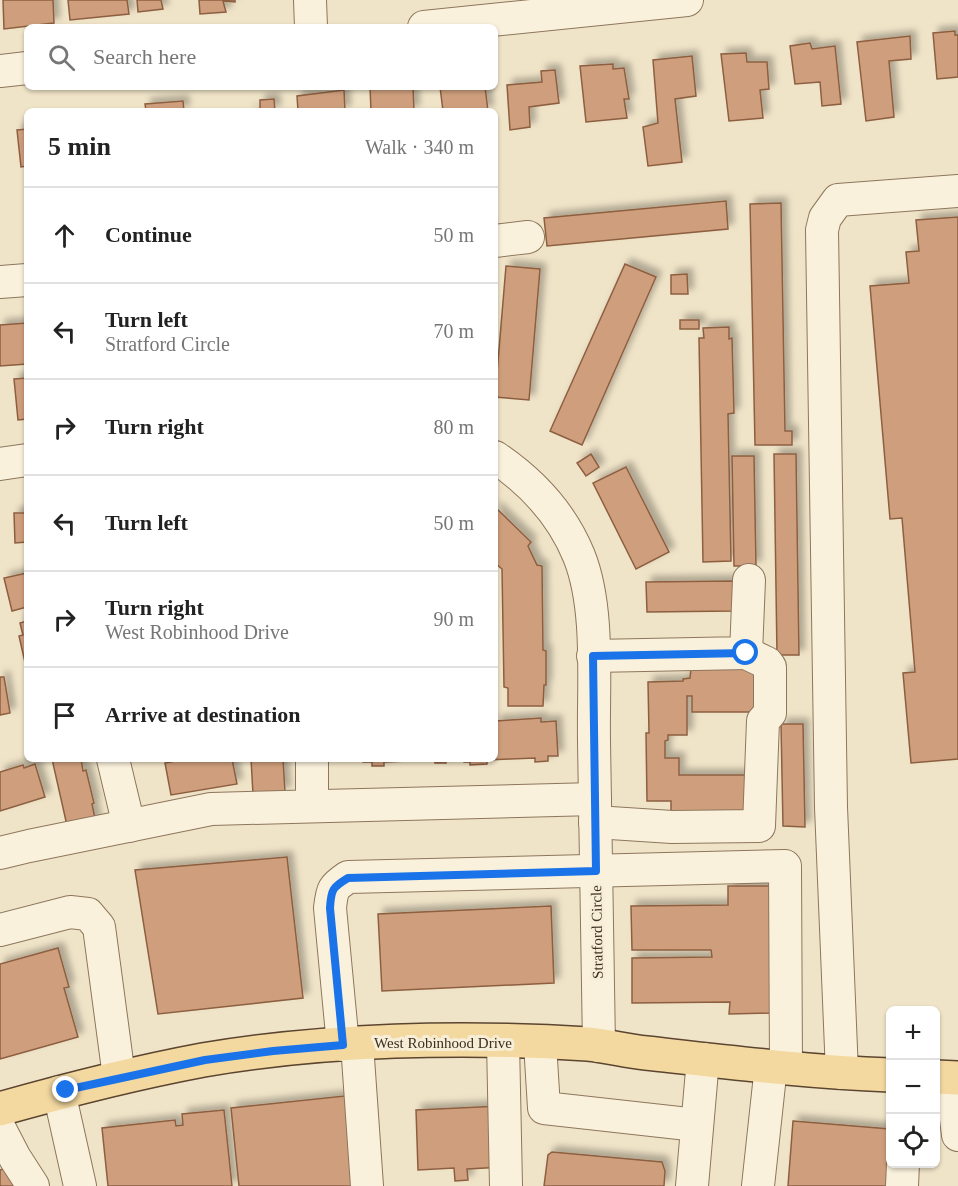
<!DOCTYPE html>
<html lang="en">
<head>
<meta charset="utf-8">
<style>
	body { margin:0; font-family:"Times New Roman",serif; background:#f6f6f6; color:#222 }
	.controls { position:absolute; right:18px; bottom:18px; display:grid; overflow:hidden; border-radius:9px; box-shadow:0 2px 4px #0004 }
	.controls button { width:54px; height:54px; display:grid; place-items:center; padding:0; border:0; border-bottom:2px solid #e0e0e0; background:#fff; color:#222; font:30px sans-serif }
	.stop { position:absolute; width:18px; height:18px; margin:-14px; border:4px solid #1a73e8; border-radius:50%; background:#fff }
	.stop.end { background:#1a73e8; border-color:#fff; box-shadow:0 2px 6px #0008 }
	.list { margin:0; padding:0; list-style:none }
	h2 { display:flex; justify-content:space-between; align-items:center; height:78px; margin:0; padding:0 24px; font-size:26px }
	h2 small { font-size:20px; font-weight:400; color:#767676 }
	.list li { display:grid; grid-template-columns:39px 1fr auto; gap:18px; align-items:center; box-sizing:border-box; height:96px; padding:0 24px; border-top:2px solid #e0e0e0 }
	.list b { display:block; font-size:22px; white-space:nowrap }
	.list p { margin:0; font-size:20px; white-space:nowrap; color:#767676 }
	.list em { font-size:20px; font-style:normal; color:#767676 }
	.icon { flex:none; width:33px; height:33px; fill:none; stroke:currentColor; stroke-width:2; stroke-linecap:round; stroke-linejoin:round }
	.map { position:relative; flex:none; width:958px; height:1186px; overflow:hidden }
	.search { position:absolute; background:#fff; box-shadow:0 2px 4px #0004; left:24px; top:24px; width:474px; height:66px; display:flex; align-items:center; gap:15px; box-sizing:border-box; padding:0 21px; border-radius:9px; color:#767676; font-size:22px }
	.panel { position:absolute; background:#fff; box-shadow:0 2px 4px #0004; left:24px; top:108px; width:474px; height:654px; border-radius:9px }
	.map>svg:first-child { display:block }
	.building { fill:#cf9f7d; stroke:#8d5f41; stroke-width:1.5; filter:url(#shadow) }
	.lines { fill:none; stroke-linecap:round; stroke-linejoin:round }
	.minor-casing { stroke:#8d765c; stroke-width:34 }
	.major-casing { stroke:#5b4430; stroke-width:36 }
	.minor { stroke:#faf1dc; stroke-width:32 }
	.major { stroke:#f3d9a0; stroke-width:33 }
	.route { stroke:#1a73e8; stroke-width:8 }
	.labels { text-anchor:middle; stroke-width:6; stroke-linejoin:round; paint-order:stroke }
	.street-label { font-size:15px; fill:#3d2e20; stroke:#f7eed8 }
</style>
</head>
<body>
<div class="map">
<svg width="958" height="1186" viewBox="0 0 958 1186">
	<defs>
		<filter id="shadow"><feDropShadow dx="5.5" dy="-5.5" stdDeviation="3" flood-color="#0004"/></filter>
	</defs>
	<rect width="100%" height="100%" fill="#f0e4c8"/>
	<g class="building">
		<path d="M3,0H53L54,23L4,29Z"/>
		<path d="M68,0H127L129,14L70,20Z"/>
		<path d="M137,0H161L163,9L138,12Z"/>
		<path d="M199,0H235V2L223,1L226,12L200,14Z"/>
		<path d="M955,31V35H958V77L937,79L933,33Z"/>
		<path d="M910,36L911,59L889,61L894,117L866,121L857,42Z"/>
		<path d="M810,43L812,49L835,46L841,104L822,106L820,82L795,84L790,46Z"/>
		<path d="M746,53L747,62H767L769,89L760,90L763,118L729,121L721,54Z"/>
		<path d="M692,56L696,96L675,99L682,162L648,166L643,127L658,123L653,60Z"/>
		<path d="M613,64V69L624,68L629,99H624L627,118L586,122L580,66Z"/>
		<path d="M555,70L559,103L529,107L530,127L510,130L507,85L542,82L541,71Z"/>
		<path d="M370,87H413L414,111H371Z"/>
		<path d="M440,87H485L488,111H443Z"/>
		<path d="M344,90L345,111H298L297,96Z"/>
		<path d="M274,99L275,111H247L260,110V100Z"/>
		<path d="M183,101L184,111H146L145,104Z"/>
		<path d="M27,129V166L21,167L17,130Z"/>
		<path d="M726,201L728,229L547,246L544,218Z"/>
		<path d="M781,203L785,431H792V445H755L750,204Z"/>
		<path d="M958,217V759L911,763L903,673L915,672L902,518L890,519L870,286L909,283L906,252L919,251L916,220Z"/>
		<path d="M625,264L656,277L582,445L550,431Z"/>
		<path d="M506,266L540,269L529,400L495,397Z"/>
		<path d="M687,274L688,294H671V275Z"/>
		<rect x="680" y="320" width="19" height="9"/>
		<path d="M27,323V364L0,366V325Z"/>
		<path d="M729,327V339L732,338L734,413L728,414L731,561L703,562L699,338H704L703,328Z"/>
		<path d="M27,378V419L18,420L14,379Z"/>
		<path d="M591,454L599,467L586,476L577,463Z"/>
		<path d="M774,454H796L799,655H777Z"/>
		<path d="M732,456H754L756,566H734Z"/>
		<path d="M626,467L669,552L636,569L593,483Z"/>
		<path d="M495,507L531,542L528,546L537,565L542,566L543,650L546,651V685H544L543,706H508V688L504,687L502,569L495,563Z"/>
		<path d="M14,513H27V542L15,543Z"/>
		<path d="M27,573V607L12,611L4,578Z"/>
		<path d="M733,581V611L647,612L646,582Z"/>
		<path d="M27,621V671L19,636L23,635L20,623Z"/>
		<path d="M768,667V712H692V696H687V735H668V740L665,741V758H679V775H749L746,816L671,820V801H647L646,733H649L648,682L683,681V679L690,678L691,668Z"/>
		<path d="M0,677H4L10,713L0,715Z"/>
		<path d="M541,718V722L556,721L558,756H548V761L535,762V758L487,760V764L470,765V762H464V759H495V721Z"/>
		<path d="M781,724H803L805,827L783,826Z"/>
		<path d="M52,759H81L83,771L86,770L94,803L92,804L96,823L68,830Z"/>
		<path d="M186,759H232L237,784L171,795L165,763Z"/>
		<path d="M251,759H283L285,792L253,794Z"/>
		<path d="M363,759H446V763H435L434,760L384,762V766H372V762H363Z"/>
		<path d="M35,764L45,797L0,811V772L23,765L24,768Z"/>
		<path d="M287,857L303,998L158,1014L135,870Z"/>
		<path d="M728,886H772L773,1013L729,1014L730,1002L632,1003V958L712,957L711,950H632L631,906L728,905Z"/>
		<path d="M551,906L554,983L382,991L378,914Z"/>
		<path d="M58,948L69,987L64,988L78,1037L0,1059V964Z"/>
		<path d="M354,1095L364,1186H239L231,1108Z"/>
		<path d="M501,1106L504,1167L467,1169L468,1180L455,1181L454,1168L418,1170L416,1110Z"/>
		<path d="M224,1110L232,1186H108L102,1128L175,1120L176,1126L183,1125L182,1114Z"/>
		<path d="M793,1121L890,1129V1164L895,1186H788Z"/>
		<path d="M552,1152L662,1162L665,1171L664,1186H544L548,1155Z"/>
		<path d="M6,1168L15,1186H0V1170Z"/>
	</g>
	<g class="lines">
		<defs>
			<g id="minor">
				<path d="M310,0L311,27"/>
				<path d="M424,27L687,0"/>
				<path d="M0,71L27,68"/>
				<path d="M495,241L528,237"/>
				<path d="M0,282L27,280"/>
				<path d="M495,457C532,482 562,514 579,556C600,608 593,684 594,741C596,843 597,944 599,1046"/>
				<path d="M0,464L27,460"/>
				<path d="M593,656L746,653L749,580"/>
				<path d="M113,759L129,826"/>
				<path d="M312,759V806"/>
				<path d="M595,822L672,827L759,826L763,721L770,713V667L767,663L746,653"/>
				<path d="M0,853L29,846L211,809L595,799"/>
				<path d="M0,930L70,912L88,914L99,927L119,1077"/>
				<path d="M503,1042L506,1186"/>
				<path d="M540,1043L544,1108L697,1125"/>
				<path d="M357,1044L367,1186"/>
				<path d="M343,1045L330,908C332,889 333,887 348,877L785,866L786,1068"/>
				<path d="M842,1073L831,807L822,230L825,218L838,200L958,191"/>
				<path d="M951,1078L958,1135"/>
				<path d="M59,1092L80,1186"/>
				<path d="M0,1129L15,1158L33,1186"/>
				<path d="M692,1186L703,1059"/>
				<path d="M758,1186L771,1066"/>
				<path d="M902,1186L903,1164"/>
			</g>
			<g id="major">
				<path d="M936,1077L958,1078"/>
				<path d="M0,1109C67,1090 134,1073 203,1060C326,1039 463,1036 588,1044C607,1046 627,1051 646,1053C727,1062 809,1072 890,1075"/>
			</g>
		</defs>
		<use href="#minor" class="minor-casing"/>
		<use href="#major" class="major-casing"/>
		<use href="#minor" class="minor"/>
		<use href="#major" class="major"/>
	</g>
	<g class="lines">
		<path class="route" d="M66,1090L205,1060L273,1051L343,1045L330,908C331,889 333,887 348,878L596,871L593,656L746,653"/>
	</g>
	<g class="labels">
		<g class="street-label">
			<text transform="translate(597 932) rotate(-91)" y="5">Stratford Circle</text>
			<text x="443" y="1048">West Robinhood Drive</text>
		</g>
	</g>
</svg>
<div class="controls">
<button>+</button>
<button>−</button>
<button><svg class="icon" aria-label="locate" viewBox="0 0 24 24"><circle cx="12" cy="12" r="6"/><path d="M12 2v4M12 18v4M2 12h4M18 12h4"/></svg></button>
</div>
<div class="stop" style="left:746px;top:653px"></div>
<div class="stop end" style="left:66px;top:1090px"></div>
<div class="search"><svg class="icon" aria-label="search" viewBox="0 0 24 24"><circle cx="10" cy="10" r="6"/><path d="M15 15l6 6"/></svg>Search here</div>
<section class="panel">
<h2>5 min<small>Walk · 340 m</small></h2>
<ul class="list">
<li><svg class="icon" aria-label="ahead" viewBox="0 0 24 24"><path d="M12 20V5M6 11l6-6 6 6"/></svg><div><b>Continue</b></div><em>50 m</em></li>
<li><svg class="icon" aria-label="left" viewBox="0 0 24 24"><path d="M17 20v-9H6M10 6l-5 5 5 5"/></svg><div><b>Turn left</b><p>Stratford Circle</p></div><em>70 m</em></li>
<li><svg class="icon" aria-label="right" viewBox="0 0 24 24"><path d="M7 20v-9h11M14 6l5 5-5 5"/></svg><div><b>Turn right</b></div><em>80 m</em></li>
<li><svg class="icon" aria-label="left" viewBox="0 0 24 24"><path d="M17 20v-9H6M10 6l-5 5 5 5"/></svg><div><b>Turn left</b></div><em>50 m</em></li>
<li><svg class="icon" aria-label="right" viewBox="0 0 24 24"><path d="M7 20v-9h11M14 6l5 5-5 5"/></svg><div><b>Turn right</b><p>West Robinhood Drive</p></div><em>90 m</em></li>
<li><svg class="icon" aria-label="arrive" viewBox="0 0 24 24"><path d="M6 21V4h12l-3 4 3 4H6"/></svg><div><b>Arrive at destination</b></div></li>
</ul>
</section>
</div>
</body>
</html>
